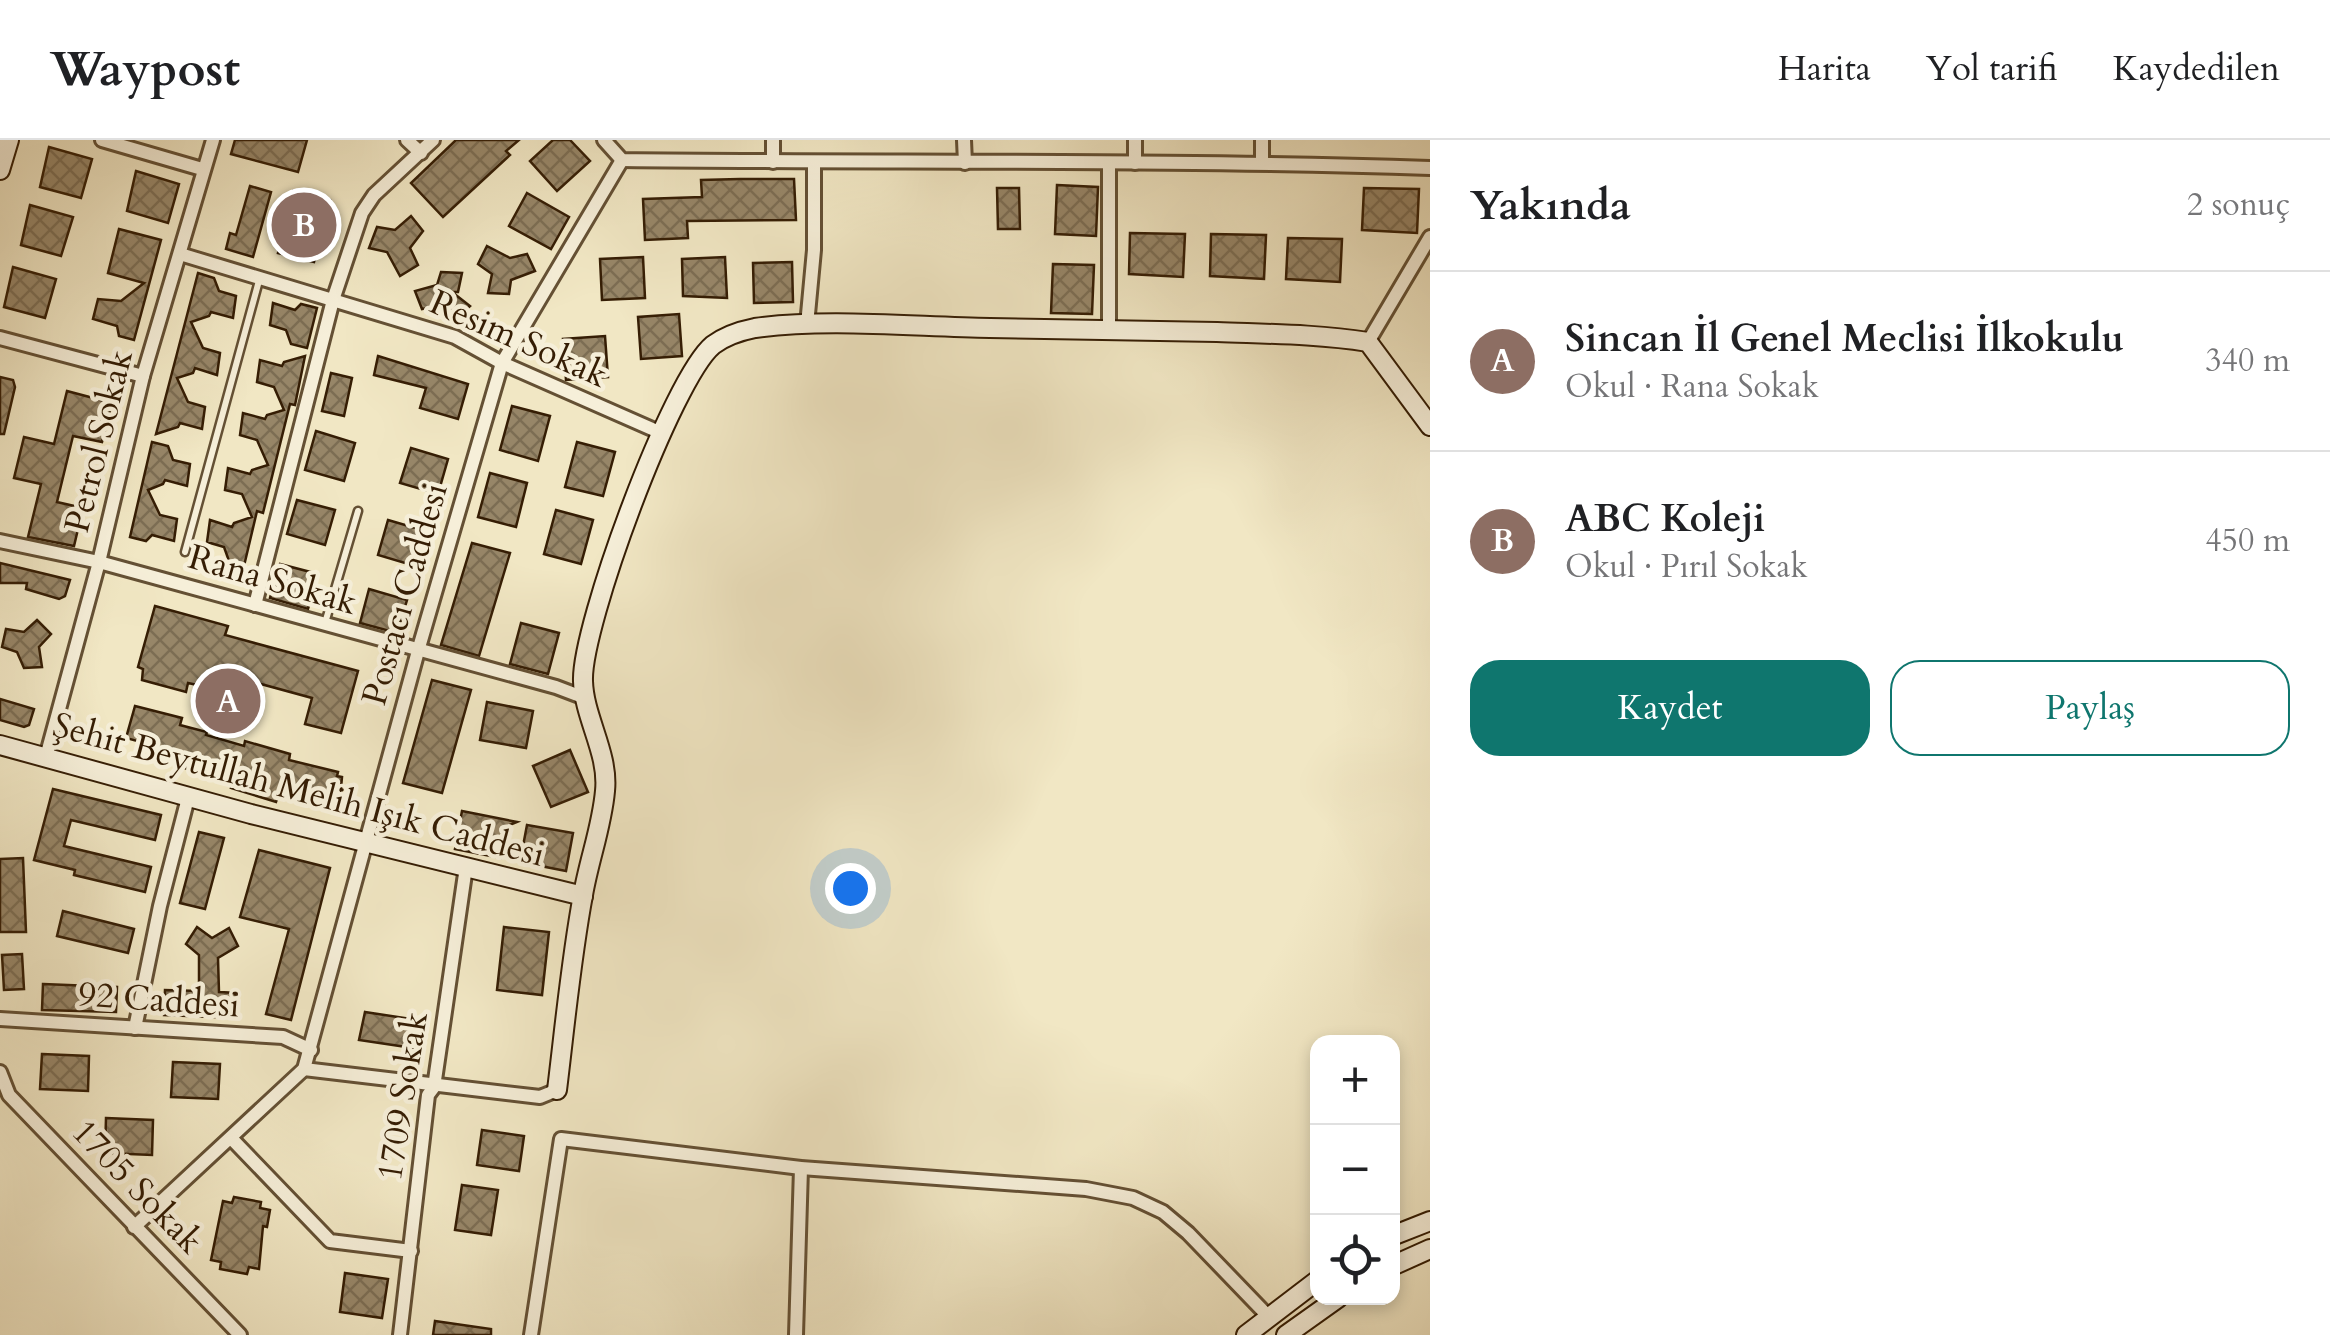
<!DOCTYPE html>
<html lang="tr">
<head>
<meta charset="utf-8">
<style>
	body { margin:0; font-family:Cardo,serif; background:#f6f6f6; color:#202124 }
	.controls { position:absolute; right:30px; bottom:30px; display:grid; overflow:hidden; border-radius:20px; box-shadow:0 5px 15px #0003 }
	.controls button { width:90px; height:90px; display:grid; place-items:center; padding:0; border:0; border-bottom:2px solid #e0e0e0; background:#fff; color:#202124; font:50px sans-serif }
	.you { position:absolute; left:850px; top:748px; width:35px; height:35px; margin:-25px; border:8px solid #fff; border-radius:50%; background:#1a73e8; box-shadow:0 0 0 15px #1a73e833 }
	.badge { display:grid; place-items:center; width:65px; height:65px; border-radius:50%; background:#0f766e; color:#fff; font-size:32px; font-weight:700 }
	.pin { position:absolute; translate:-50% -50%; border:5px solid #fff; box-shadow:0 2px 10px #0006 }
	.list { margin:0; padding:0; list-style:none }
	h2 { display:flex; justify-content:space-between; align-items:center; height:130px; margin:0; padding:0 40px; font-size:42px }
	h2 small { font-size:32px; font-weight:400; color:#757577 }
	.list li { display:grid; grid-template-columns:65px 1fr auto; gap:30px; align-items:center; box-sizing:border-box; height:180px; padding:0 40px; border-top:2px solid #e0e0e0 }
	.list b { display:block; font-size:38px; white-space:nowrap }
	.list p { margin:0; font-size:32px; white-space:nowrap; color:#757577 }
	.list em { font-size:32px; font-style:normal; color:#757577 }
	.actions { display:flex; gap:20px; padding:30px 40px }
	.actions a { flex:1; padding:22px 0; border:2px solid #0f766e; border-radius:30px; text-align:center; font-size:35px; color:#0f766e }
	.actions .main { background:#0f766e; color:#fff }
	.icon { flex:none; width:55px; height:55px; fill:none; stroke:currentColor; stroke-width:2; stroke-linecap:round; stroke-linejoin:round }
	.map { position:relative; flex:none; width:1430px; height:1195px; overflow:hidden }
	header { display:flex; align-items:center; gap:60px; box-sizing:border-box; height:140px; padding:0 50px; background:#fff; border-bottom:2px solid #e0e0e0 }
	header strong { font-size:48px }
	nav { display:flex; gap:55px; margin-inline-start:auto; font-size:35px }
	main { display:flex }
	aside { flex:1; background:#fff }
	.map>svg:first-child { display:block }
	.building { fill:url(#building-cross-hatch); stroke:#351d04; stroke-width:2.5 }
	.lines { fill:none; stroke-linecap:round; stroke-linejoin:round }
	.lane-casing { stroke:#645034; stroke-width:11 }
	.street-casing { stroke:#645034; stroke-width:18 }
	.secondary-casing { stroke:#351d04; stroke-width:22 }
	.lane { stroke:#f6efd9; stroke-width:6 }
	.street { stroke:#f6efd9; stroke-width:12 }
	.secondary { stroke:#f6efd9; stroke-width:18 }
	.labels { text-anchor:middle; stroke-width:9; stroke-linejoin:round; paint-order:stroke }
	.street-label { font-size:35px; fill:#351d04; stroke:#f6efd9 }
</style>
</head>
<body>
<header>
<strong>Waypost</strong>
<nav><a>Harita</a><a>Yol tarifi</a><a>Kaydedilen</a></nav>
</header>
<main>
<div class="map">
<svg width="1430" height="1195" viewBox="0 0 1430 1195">
	<defs>
		<pattern id="building-cross-hatch" width="8" height="8" patternUnits="userSpaceOnUse" patternTransform="scale(2.5)"><rect width="8" height="8" fill="#978668"/><path d="M0 0l8 8M0 8l8-8" fill="none" stroke="#7c6d53"/></pattern>
	</defs>
	<rect width="100%" height="100%" fill="#f1e7c4"/>
	<filter id="stains"><feTurbulence type="fractalNoise" baseFrequency=".002" numOctaves="4"/><feColorMatrix values="0 0 0 0 .2 0 0 0 0 .09 0 0 0 0 .02 0 0 0 .5 -.17"/></filter>
	<radialGradient id="worn" r=".72"><stop offset=".6" stop-color="#630" stop-opacity="0"/><stop offset="1" stop-color="#630" stop-opacity=".3"/></radialGradient>
	<g class="building">
		<path d="M235,0H307L298,32L231,14Z"/>
		<path d="M456,0H519L506,11L510,15L443,77L411,43Z"/>
		<path d="M553,0H570L590,21L557,51L530,21Z"/>
		<path d="M49,7L92,19L81,58L40,47Z"/>
		<path d="M136,31L179,44L168,83L127,71Z"/>
		<path d="M740,39H794L796,80L687,81L688,98L645,100L643,59L702,57L701,40Z"/>
		<path d="M1057,45L1098,47L1096,96L1055,94Z"/>
		<path d="M250,46L271,52L253,117L226,109L230,93L236,95Z"/>
		<path d="M997,48H1019L1020,89H998Z"/>
		<path d="M1364,48L1419,49L1417,93L1362,90Z"/>
		<path d="M293,51L330,60L314,122L278,113Z"/>
		<path d="M527,53L569,77L551,109L509,86Z"/>
		<path d="M30,65L73,77L61,116L21,105Z"/>
		<path d="M411,76L423,91L410,108L418,125L400,136L387,112L369,108L377,87L395,90Z"/>
		<path d="M119,89L161,100L134,200L119,196L117,186L93,179L98,159L121,161L144,143L108,133Z"/>
		<path d="M1130,93L1185,94L1183,137L1129,134Z"/>
		<path d="M1211,94L1266,95L1264,139L1210,136Z"/>
		<path d="M1288,98L1342,99L1340,142L1286,139Z"/>
		<path d="M487,106L510,118L527,114L535,131L511,140L509,154L488,153L492,134L478,124Z"/>
		<path d="M643,117L645,158L602,160L600,119Z"/>
		<path d="M725,117L727,158L683,156L682,119Z"/>
		<path d="M792,122L793,162L754,163L753,123Z"/>
		<path d="M1053,124L1094,125L1092,174L1051,173Z"/>
		<path d="M13,127L56,139L45,178L4,167Z"/>
		<path d="M441,132L462,133L458,152H452L470,166L454,181L438,166L422,169L415,151L437,145Z"/>
		<path d="M198,133L214,138L219,151L236,156L233,178L211,172L209,176L191,182L203,208L220,213L217,235L195,228L193,233L177,238L188,262L205,267L202,289L180,283L178,287L156,294Z"/>
		<path d="M273,163L295,170L301,164L317,168L307,208L291,204L286,190L270,185Z"/>
		<path d="M679,174L682,216L641,219L638,177Z"/>
		<path d="M605,196L608,237L566,240L563,199Z"/>
		<path d="M305,216L295,265L290,264L263,373L257,371L244,426L229,421L224,407L207,402L210,380L232,387L234,383L252,377L242,354L225,350L228,328L250,334L252,330L268,325L257,300L240,295L243,273L265,279L267,275L284,270L274,247L257,242L260,220L282,226L284,222Z"/>
		<path d="M378,216L468,244L458,279L420,268L426,248L374,235Z"/>
		<path d="M331,233L352,238L344,276L322,271Z"/>
		<path d="M0,237L13,240L15,247L4,294H0Z"/>
		<path d="M67,251L112,263L102,302L73,296L57,362L83,368L74,406L28,397L41,344L14,338L24,297L54,304Z"/>
		<path d="M512,266L550,276L538,321L500,310Z"/>
		<path d="M316,291L355,303L344,341L305,330Z"/>
		<path d="M152,302L168,306L173,320L190,324L187,346L165,340L163,344L148,350L160,375L177,379L174,401L152,395L146,401L130,397Z"/>
		<path d="M577,302L615,312L603,356L565,347Z"/>
		<path d="M411,308L448,319L438,354L400,343Z"/>
		<path d="M490,333L527,343L516,387L478,377Z"/>
		<path d="M297,360L335,370L325,405L287,394Z"/>
		<path d="M556,370L593,380L581,424L544,414Z"/>
		<path d="M388,380L426,391L415,426L378,415Z"/>
		<path d="M472,403L510,413L479,516L441,505Z"/>
		<path d="M0,423L70,440L65,456L59,459L26,449L27,443H0Z"/>
		<path d="M280,424L318,434L308,469L270,458Z"/>
		<path d="M369,449L407,460L397,493L360,483Z"/>
		<path d="M155,466L228,486L225,495L358,531L341,593L305,584L312,558L250,541L243,567L208,557L211,548L188,543L186,552L142,540L143,529L138,527Z"/>
		<path d="M37,480L51,494L39,507L42,527L24,528L17,512L2,507L6,489L24,492Z"/>
		<path d="M521,483L559,493L548,534L510,524Z"/>
		<path d="M432,540L471,550L442,653L403,643Z"/>
		<path d="M0,559L34,569L29,585L24,587L0,580Z"/>
		<path d="M487,562L533,571L526,608L480,600Z"/>
		<path d="M135,566L182,578L180,585L207,592L206,595L244,606L245,601L290,614L289,620L338,632L337,636L342,637L341,648L334,672L278,656L276,662L231,648L233,642L177,626L181,613L126,598Z"/>
		<path d="M570,610L588,652L551,667L533,626Z"/>
		<path d="M53,649L161,675L155,700L71,680L64,706L151,727L145,752L74,735L75,730L34,720Z"/>
		<path d="M462,671L517,682L507,686L501,718L455,709Z"/>
		<path d="M527,685L573,693L566,731L520,722Z"/>
		<path d="M199,692L224,698L205,769L180,763Z"/>
		<path d="M259,710L330,728L291,880L266,874L289,789L240,777Z"/>
		<path d="M23,718L26,792H0V719Z"/>
		<path d="M63,771L134,789L128,813L57,796Z"/>
		<path d="M197,787L212,798L229,788L238,806L218,818L219,852L238,853L237,878L164,875L165,850L199,851V815L186,804Z"/>
		<path d="M504,787L549,792L542,855L497,850Z"/>
		<path d="M22,814L24,849L4,850L2,815Z"/>
		<path d="M43,844L117,847L116,872L42,870Z"/>
		<path d="M365,872L424,881L420,909L359,900Z"/>
		<path d="M42,914L89,916L88,951L40,949Z"/>
		<path d="M173,922L220,924L218,959L171,957Z"/>
		<path d="M106,978L153,980L152,1015L105,1013Z"/>
		<path d="M482,990L524,996L519,1031L477,1025Z"/>
		<path d="M462,1045L498,1050L491,1095L455,1090Z"/>
		<path d="M234,1057L261,1062L260,1068L270,1070L267,1087L263,1086L259,1129L249,1127L247,1134L220,1129L221,1122L211,1120L223,1061L232,1063Z"/>
		<path d="M345,1133L388,1139L382,1178L340,1172Z"/>
		<path d="M435,1181L491,1189V1195H433Z"/>
	</g>
	<g class="lines">
		<defs>
			<g id="lane">
				<path d="M185,412L260,137"/>
				<path d="M325,483L358,371"/>
			</g>
			<g id="street">
				<path d="M102,0L202,29"/>
				<path d="M407,0L421,13"/>
				<path d="M604,0L622,20C892,23 1161,19 1430,28"/>
				<path d="M773,0V22"/>
				<path d="M964,0L965,23"/>
				<path d="M1262,22V0"/>
				<path d="M1135,23V0"/>
				<path d="M1109,24V189"/>
				<path d="M180,114L455,197L502,223L659,292"/>
				<path d="M807,185L814,110V22"/>
				<path d="M0,198L143,236"/>
				<path d="M1368,202L1430,97"/>
				<path d="M0,401L99,422L556,547L585,558"/>
				<path d="M255,465L333,160L362,73L374,55L433,0"/>
				<path d="M46,617L99,422L143,236L213,0"/>
				<path d="M0,879L283,897L311,910"/>
				<path d="M135,888L160,766L188,658"/>
				<path d="M304,929L540,957L557,950"/>
				<path d="M0,932L9,955L240,1195"/>
				<path d="M231,998L330,1101L411,1111"/>
				<path d="M134,1087L304,929L418,511L502,223L622,20"/>
				<path d="M400,1195L428,955L434,947L466,727"/>
				<path d="M531,1195L561,999L801,1028L1086,1049L1133,1058L1163,1072L1188,1093L1268,1176"/>
				<path d="M796,1195L801,1028"/>
			</g>
			<g id="secondary">
				<path d="M0,30L9,0"/>
				<path d="M0,605L251,674L583,756"/>
				<path d="M557,950C565,885 571,819 583,755C589,720 602,686 605,651C609,613 584,578 583,541C581,486 672,239 713,205C725,196 740,191 755,188C826,178 917,187 990,188C1065,189 1141,190 1217,192C1267,194 1317,194 1368,202L1430,286"/>
				<path d="M1392,1096L1430,1081"/>
				<path d="M1392,1126L1430,1109"/>
				<path d="M1246,1195L1318,1140"/>
				<path d="M1286,1195L1338,1158"/>
			</g>
		</defs>
		<use href="#lane" class="lane-casing"/>
		<use href="#street" class="street-casing"/>
		<use href="#secondary" class="secondary-casing"/>
		<use href="#lane" class="lane"/>
		<use href="#street" class="street"/>
		<use href="#secondary" class="secondary"/>
	</g>
	<g class="labels">
		<g class="street-label">
			<text transform="translate(519 198) rotate(24)" y="12">Resim Sokak</text>
			<text transform="translate(98 301) rotate(-76)" y="12">Petrol Sokak</text>
			<text transform="translate(273 439) rotate(16)" y="12">Rana Sokak</text>
			<text transform="translate(404 454) rotate(-74)" y="12">Postacı Caddesi</text>
			<text transform="translate(299 649) rotate(15)" y="12">Şehit Beytullah Melih Işık Caddesi</text>
			<text transform="translate(159 859) rotate(4)" y="12">92 Caddesi</text>
			<text transform="translate(402 956) rotate(-81)" y="12">1709 Sokak</text>
			<text transform="translate(138 1046) rotate(46)" y="12">1705 Sokak</text>
		</g>
	</g>
	<rect width="100%" height="100%" filter="url(#stains)"/>
	<rect width="100%" height="100%" fill="url(#worn)"/>
</svg>
<div class="controls">
<button>+</button>
<button>−</button>
<button><svg class="icon" aria-label="locate" viewBox="0 0 24 24"><circle cx="12" cy="12" r="6"/><path d="M12 2v4M12 18v4M2 12h4M18 12h4"/></svg></button>
</div>
<div class="you"></div>
<div class="pin badge" style="left:228px;top:561px;background:#8d6e63">A</div>
<div class="pin badge" style="left:304px;top:85px;background:#8d6e63">B</div>
</div>
<aside>
<h2>Yakında<small>2 sonuç</small></h2>
<ul class="list">
<li><span class="badge" style="background:#8d6e63">A</span><div><b>Sincan İl Genel Meclisi İlkokulu</b><p>Okul · Rana Sokak</p></div><em>340 m</em></li>
<li><span class="badge" style="background:#8d6e63">B</span><div><b>ABC Koleji</b><p>Okul · Pırıl Sokak</p></div><em>450 m</em></li>
</ul>
<div class="actions"><a class="main">Kaydet</a><a>Paylaş</a></div>
</aside>
</main>
</body>
</html>
